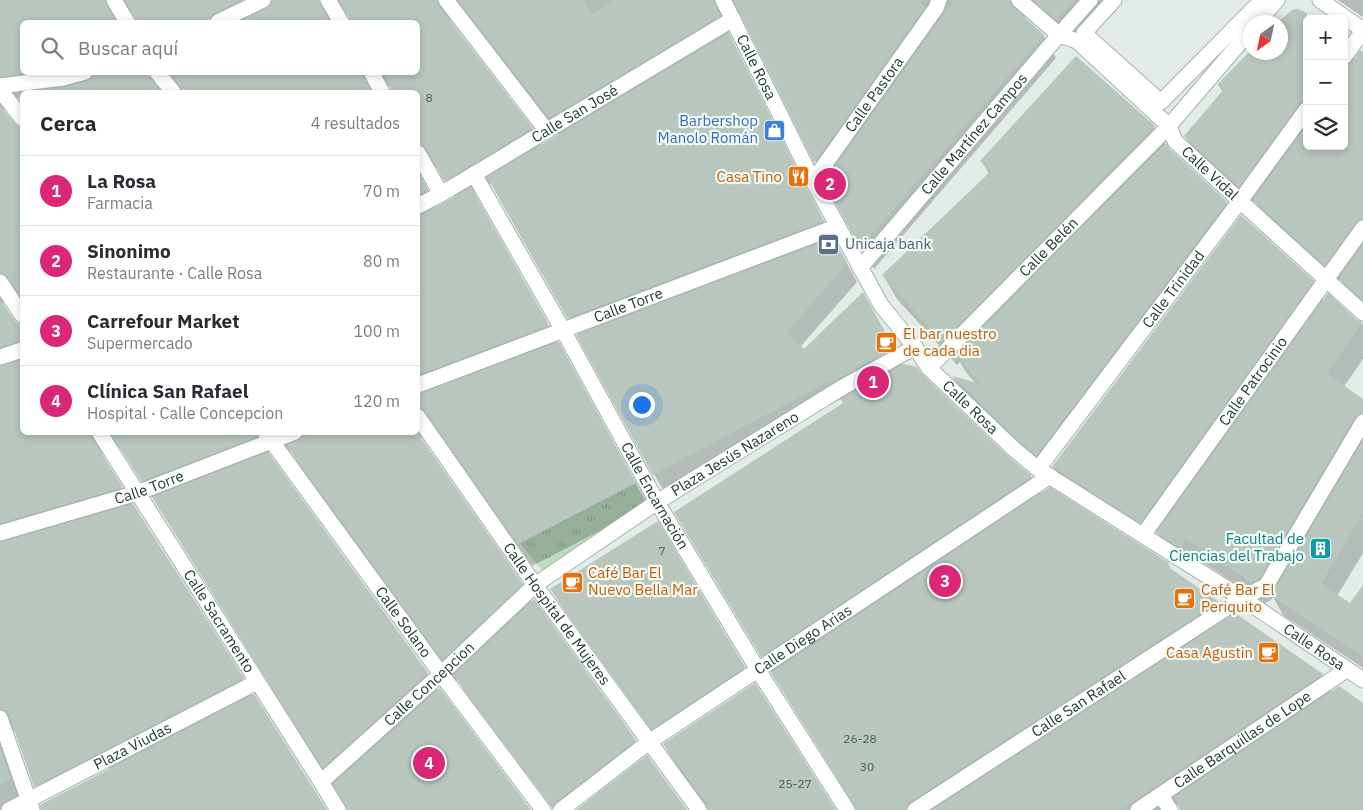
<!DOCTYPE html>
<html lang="es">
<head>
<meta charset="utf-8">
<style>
	body { margin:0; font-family:"IBM Plex Sans",sans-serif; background:#f7f7f7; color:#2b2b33 }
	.controls { position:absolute; right:15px; top:15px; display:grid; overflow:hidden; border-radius:8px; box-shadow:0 2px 8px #0003 }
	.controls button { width:45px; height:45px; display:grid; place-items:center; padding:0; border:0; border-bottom:1px solid #e1e1e2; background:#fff; color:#2b2b33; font:25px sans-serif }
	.compass { position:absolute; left:1243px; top:15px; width:45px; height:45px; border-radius:50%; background:#fff; box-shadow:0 2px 8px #0003; rotate:213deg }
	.you { position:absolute; left:641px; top:404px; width:18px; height:18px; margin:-12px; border:4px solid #fff; border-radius:50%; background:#1a73e8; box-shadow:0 0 0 8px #1a73e833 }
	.badge { display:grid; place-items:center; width:32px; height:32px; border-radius:50%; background:#db2777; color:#fff; font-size:16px; font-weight:700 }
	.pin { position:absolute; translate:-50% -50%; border:2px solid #fff; box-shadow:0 1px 5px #0006 }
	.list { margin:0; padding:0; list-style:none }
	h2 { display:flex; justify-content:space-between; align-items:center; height:65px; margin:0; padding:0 20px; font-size:21px }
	h2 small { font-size:16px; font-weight:400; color:#7c7c81 }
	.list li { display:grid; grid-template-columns:32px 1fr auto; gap:15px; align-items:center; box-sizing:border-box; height:70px; padding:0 20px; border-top:1px solid #e1e1e2 }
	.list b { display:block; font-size:19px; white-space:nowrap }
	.list p { margin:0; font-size:16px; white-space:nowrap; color:#7c7c81 }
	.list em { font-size:16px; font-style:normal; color:#7c7c81 }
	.icon { flex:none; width:28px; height:28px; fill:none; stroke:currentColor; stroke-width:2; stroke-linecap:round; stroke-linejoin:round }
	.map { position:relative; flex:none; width:1363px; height:810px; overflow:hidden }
	.search { position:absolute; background:#fff; box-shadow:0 2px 8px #0003; left:20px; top:20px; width:400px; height:55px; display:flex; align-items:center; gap:12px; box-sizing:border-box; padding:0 18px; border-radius:8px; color:#7c7c81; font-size:19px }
	.panel { position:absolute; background:#fff; box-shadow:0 2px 8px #0003; left:20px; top:90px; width:400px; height:345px; border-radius:8px }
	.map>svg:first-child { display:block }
	.grass { fill:url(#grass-tufts) }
	.shadow { fill:#0003; fill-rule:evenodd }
	.building { fill:#b8c6be }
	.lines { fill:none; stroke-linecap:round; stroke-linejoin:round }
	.street-casing { stroke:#a5b3ac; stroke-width:17 }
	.street { stroke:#fff; stroke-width:15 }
	.labels { text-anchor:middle; stroke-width:4.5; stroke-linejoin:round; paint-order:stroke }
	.number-label { font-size:12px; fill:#485e54 }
	.street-label { font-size:15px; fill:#233c31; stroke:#f2f8f4 }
	.shop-label { font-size:15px; fill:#366cbe; stroke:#f2f8f4; text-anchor:end }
	.food-label { font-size:15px; fill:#c56008; stroke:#f2f8f4; text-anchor:start }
	.service-label { font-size:15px; fill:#4e5e75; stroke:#f2f8f4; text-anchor:start }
	.culture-label { font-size:15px; fill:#0d838f; stroke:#f2f8f4; text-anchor:end }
</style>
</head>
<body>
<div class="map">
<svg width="1363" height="810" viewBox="0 0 1363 810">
	<defs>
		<pattern id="grass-tufts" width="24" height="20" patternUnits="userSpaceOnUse" patternTransform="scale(1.25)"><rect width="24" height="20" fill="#bcdbbf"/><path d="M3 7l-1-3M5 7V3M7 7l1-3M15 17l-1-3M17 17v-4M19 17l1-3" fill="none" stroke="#a1bda5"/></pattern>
	</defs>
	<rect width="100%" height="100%" fill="#e2ebe6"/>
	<path class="grass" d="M637,482L651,506L547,577L520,543Z"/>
	<g class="shadow">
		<path d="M0,0H1107L1070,43L1030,13L1024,17L1043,35L1056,58L874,269L826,182V181L816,162L743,16L737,13L727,28L732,39L731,40L815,205L857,282L800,347L804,351L873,312L903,366L922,376L1008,458L1031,477L1041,494L1050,489L1168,564L1173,572L1218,603L1228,620L1235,615L1322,675L1332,692L1363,704V810H1180L1178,804L1170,810H857L786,696L686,531L845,404L843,400L841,399L664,492L579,336L491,183L473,194L571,366L648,506L532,566L440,434L437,431L422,436L421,440L522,584L532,602L534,601L635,741L644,756L574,810H554L464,690L458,680L456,682L301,468L291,451L289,452L284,446L272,447L269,451L268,455L427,673L438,691L530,810H348L156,503L122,450L117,446L112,445L103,451L102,457L325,810H42L110,770L107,765L43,794L30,771L16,731L10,732L24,802L6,810H0ZM128,13L132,14L135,17L137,22H332L333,18L342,13L346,14L349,17L351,22H418V72H22V22H118L119,18ZM453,16L468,17L559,135L542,146L532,129L449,22ZM384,85L390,86L392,92H418V432H22V326L17,324L3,306L4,301L8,297L18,296L22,300V128H19L4,111V105L12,99L19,98L22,105V92H161L164,87L179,89L182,92H375ZM432,166L440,170L455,197L437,208L422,181L421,176L422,172Z"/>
		<path d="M1338,0H1363V17Z"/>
		<path d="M1295,9L1310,19H1307V146H1344V42L1355,60L1363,54V309L1352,299L1341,280L1337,285L1266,221L1255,201L1251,207L1197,157L1185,136L1223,92L1218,85L1280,52L1288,14Z"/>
		<path d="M1076,58L1154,127L1168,149L1226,203L1236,219L1046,471L963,393L954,378L977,385L966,372L960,362L957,365L897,299L883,275L989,174L982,161Z"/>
		<path d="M1313,282L1324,301L1356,321L1362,323L1363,326V359L1343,388L1363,401V411L1356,412L1363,414V553L1337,596L1351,605L1363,587V668L1283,615L1273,597L1271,600L1265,603L1198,559L1192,568L1170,553L1156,531L1150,539L1063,484L1053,467Z"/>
		<path d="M551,589L744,668L753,682L661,743L560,604Z"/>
		<path d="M664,745L834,810H708L678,768Z"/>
	</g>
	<g class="building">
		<path d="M0,0H105L106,5L116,22H22V72H32L0,77Z"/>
		<path d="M125,0H242L213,14L210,17L209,22H136L135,17Z"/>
		<path d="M272,0H319L320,5L330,22H238L267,8L271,5Z"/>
		<path d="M339,0H437L439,6L533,128L444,181L426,148L422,145L418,144V92H391L390,87L382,72H418V22H350L349,17Z"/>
		<path d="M458,0H582L592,14L615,0H714L720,16L549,118Z"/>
		<path d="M733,0H917L925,7L814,163Z"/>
		<path d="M954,0H1010L1013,7L1044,35L860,248L824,182Z"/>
		<path d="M1033,0H1075L1056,20Z"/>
		<path d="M1298,9L1307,13V100L1303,101L1299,103L1239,187L1184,136L1224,89L1217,85L1250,51V52H1280V22H1278L1292,10Z"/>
		<path d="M729,33L805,185L824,221L567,318L487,177Z"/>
		<path d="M1360,50L1363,52V219L1359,220L1355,223L1325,265L1253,200L1307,125V146H1344V66L1351,63Z"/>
		<path d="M1076,56L1155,126L942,342L882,275L991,171L980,161Z"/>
		<path d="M94,72H148L150,78L161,92H23L64,87L87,81L92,78Z"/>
		<path d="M169,72H362L372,92H182L180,86Z"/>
		<path d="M0,105L15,124L18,126L22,127V299L8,277L5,274L0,273Z"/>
		<path d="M1166,143L1169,148L1227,202L1036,456L1021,443L952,376L981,384L955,355Z"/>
		<path d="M418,171L428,190L418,196Z"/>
		<path d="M471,187L549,325L418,375V215L422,214L445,202Z"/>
		<path d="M1241,215L1314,281L1140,523L1052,467Z"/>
		<path d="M833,238L847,263L787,333L804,349L863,292L894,348L831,383L830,381L653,475L576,335Z"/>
		<path d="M1363,244V300L1339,278Z"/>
		<path d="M1328,293L1357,320L1362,322L1327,374L1363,399V413L1359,414L1355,417L1259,579L1252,583L1186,539L1180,548L1156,533Z"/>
		<path d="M0,299L14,320L17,323L22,324V341L0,347Z"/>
		<path d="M559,342L636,483L518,544L426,412L422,409L418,408V394Z"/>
		<path d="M22,360V432H90L91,437L123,487L0,523V366Z"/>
		<path d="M904,364L917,367L923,375L1009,457L1032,476L761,657L674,512L843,403L841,399Z"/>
		<path d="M110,432H255L257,437L141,481Z"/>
		<path d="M317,432H417L523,584L442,660L286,445Z"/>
		<path d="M1363,440V513L1321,584L1350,603L1363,585V656L1270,595L1274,591Z"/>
		<path d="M268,452L428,673L323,768L152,497Z"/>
		<path d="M1050,487L1169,563L1167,566L1219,602L910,802L907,805L906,810H856L855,805L771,673Z"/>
		<path d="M133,504L244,678L34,787L9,715L6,711L0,709V542Z"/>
		<path d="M658,521L745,667L652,729L550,589Z"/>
		<path d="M534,599L636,740L555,803L552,808L550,804L454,675Z"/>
		<path d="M1235,613L1323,674L1121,810H932Z"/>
		<path d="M755,683L836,810H708L707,804L663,744Z"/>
		<path d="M1339,686L1363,703V810H1183L1174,797Z"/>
		<path d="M440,688L531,810H347L346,805L333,784Z"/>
		<path d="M254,694L327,810H41L40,805Z"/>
		<path d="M0,747L11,779L0,784Z"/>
		<path d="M647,755L687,810H576Z"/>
	</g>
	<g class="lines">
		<defs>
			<g id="street">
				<path d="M114,0L127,22"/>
				<path d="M328,0L341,22"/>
				<path d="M446,0L547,131"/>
				<path id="s1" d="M723,0L813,181L881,305L915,347L929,368L1015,450L1038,469L1242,598L1363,680"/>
				<path id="s2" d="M1019,0L1059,35L1077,41L1169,126L1175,141L1240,201L1363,313"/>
				<path d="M1114,0L1084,33L1161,102L1262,0"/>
				<path d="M1320,0L1363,30"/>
				<path d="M218,22L263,0"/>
				<path d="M1258,22L1277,0"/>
				<path d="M1344,57L1363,31"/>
				<path d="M157,72L173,92"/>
				<path d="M371,72L382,92"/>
				<path d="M0,86L63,78L85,72"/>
				<path d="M0,90L22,118"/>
				<path d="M418,153L441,194"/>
				<path id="s3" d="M474,174L563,330L657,502L758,670L847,810"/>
				<path id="s4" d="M813,181L936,8L939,0"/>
				<path id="s5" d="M418,206L441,194L733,19"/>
				<path id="s6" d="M860,268L1059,35L1090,0"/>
				<path d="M0,282L22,315"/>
				<path d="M0,357L22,350"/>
				<path id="s7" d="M929,368L1169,126L1250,31"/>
				<path id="s8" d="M418,385L838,226"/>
				<path id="s9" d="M418,417L535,585L699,810"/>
				<path id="s10" d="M99,432L321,782L338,810"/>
				<path id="s11" d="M265,432L441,674L543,810"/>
				<path id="s12" d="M1038,469L1240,201L1307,109"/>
				<path id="s13" d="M0,533L137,493L295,432"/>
				<path id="s14" d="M1143,535L1363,228"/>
				<path d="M0,718L32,810"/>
				<path id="s15" d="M321,782L441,674L535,585L657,502L843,387L915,347"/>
				<path d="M1161,795L1170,810"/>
				<path id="s16" d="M9,810L257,682"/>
				<path id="s17" d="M561,810L649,742L1050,476"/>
				<path id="s18" d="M915,810L1242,598L1266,586L1363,422"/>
				<path id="s19" d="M1138,810L1346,670"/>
			</g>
		</defs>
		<use href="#street" class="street-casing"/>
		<use href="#street" class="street"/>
	</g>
	<defs>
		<symbol id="shop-square" viewBox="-11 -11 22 22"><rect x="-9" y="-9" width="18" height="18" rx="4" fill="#3f7fe0" stroke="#f2f8f4"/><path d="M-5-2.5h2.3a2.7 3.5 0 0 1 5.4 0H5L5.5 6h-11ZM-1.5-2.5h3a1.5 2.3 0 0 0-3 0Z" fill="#fff"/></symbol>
		<symbol id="restaurant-square" viewBox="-11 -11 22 22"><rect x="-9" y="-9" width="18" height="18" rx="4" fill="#e8710a" stroke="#f2f8f4"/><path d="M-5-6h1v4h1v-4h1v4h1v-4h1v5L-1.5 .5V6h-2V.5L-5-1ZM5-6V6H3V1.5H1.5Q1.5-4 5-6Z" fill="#fff"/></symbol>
		<symbol id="bank-square" viewBox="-11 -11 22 22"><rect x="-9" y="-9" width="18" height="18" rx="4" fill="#5c6f8a" stroke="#f2f8f4"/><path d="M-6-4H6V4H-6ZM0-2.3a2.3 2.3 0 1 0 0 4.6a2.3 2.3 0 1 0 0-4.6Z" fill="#fff"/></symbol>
		<symbol id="cafe-square" viewBox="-11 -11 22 22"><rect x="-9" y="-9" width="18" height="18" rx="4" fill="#e8710a" stroke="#f2f8f4"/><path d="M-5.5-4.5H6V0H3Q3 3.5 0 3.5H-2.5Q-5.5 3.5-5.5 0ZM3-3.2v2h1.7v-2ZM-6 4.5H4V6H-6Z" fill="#fff"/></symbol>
		<symbol id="building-square" viewBox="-11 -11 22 22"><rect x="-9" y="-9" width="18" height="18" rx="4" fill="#0f9aa8" stroke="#f2f8f4"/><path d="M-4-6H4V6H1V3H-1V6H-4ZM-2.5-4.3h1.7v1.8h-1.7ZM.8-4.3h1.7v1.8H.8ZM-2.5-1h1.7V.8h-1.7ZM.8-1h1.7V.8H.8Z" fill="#fff"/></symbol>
	</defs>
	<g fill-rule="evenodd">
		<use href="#shop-square" x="762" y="118" width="25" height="25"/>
		<use href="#restaurant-square" x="786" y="164" width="25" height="25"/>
		<use href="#bank-square" x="816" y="232" width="25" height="25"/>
		<use href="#cafe-square" x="874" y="330" width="25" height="25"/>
		<use href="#building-square" x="1308" y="536" width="25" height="25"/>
		<use href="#cafe-square" x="560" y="570" width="25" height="25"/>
		<use href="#cafe-square" x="1172" y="586" width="25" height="25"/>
		<use href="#cafe-square" x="1256" y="640" width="25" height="25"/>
	</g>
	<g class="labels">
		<g class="number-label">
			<text x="429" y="102">8</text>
			<text x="662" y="555">7</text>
			<text x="860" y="743">26-28</text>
			<text x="867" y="771">30</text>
			<text x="795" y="788">25-27</text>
		</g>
		<g class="street-label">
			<text dy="5" stroke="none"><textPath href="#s1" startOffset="75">Calle Rosa</textPath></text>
			<text dy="5" stroke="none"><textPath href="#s4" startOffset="106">Calle Pastora</textPath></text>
			<text dy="5" stroke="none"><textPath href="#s5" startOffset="182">Calle San José</textPath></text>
			<text dy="5" stroke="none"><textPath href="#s6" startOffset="176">Calle Martínez Campos</textPath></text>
			<text dy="5" stroke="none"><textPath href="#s2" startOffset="261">Calle Vidal</textPath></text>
			<text dy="5" stroke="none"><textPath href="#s7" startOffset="170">Calle Belén</textPath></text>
			<text dy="5" stroke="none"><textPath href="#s12" startOffset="225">Calle Trinidad</textPath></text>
			<text dy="5" stroke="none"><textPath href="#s8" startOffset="225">Calle Torre</textPath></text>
			<text dy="5" stroke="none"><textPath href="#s14" startOffset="189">Calle Patrocinio</textPath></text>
			<text dy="5" stroke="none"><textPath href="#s1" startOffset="480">Calle Rosa</textPath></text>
			<text dy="5" stroke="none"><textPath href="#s15" startOffset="530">Plaza Jesús Nazareno</textPath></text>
			<text dy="5" stroke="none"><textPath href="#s13" startOffset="156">Calle Torre</textPath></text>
			<text dy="5" stroke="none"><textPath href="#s3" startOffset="369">Calle Encarnación</textPath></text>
			<text dy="5" stroke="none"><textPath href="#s9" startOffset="241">Calle Hospital de Mujeres</textPath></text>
			<text dy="5" stroke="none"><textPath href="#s10" startOffset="224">Calle Sacramento</textPath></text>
			<text dy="5" stroke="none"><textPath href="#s11" startOffset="235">Calle Solano</textPath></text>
			<text dy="5" stroke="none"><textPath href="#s17" startOffset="296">Calle Diego Arias</textPath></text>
			<text dy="5" stroke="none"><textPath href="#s1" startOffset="900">Calle Rosa</textPath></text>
			<text dy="5" stroke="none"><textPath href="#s15" startOffset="146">Calle Concepcion</textPath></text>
			<text dy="5" stroke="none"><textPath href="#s18" startOffset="195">Calle San Rafael</textPath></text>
			<text dy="5" stroke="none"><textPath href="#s19" startOffset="126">Calle Barquillas de Lope</textPath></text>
			<text dy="5" stroke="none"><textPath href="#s16" startOffset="139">Plaza Viudas</textPath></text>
		</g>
		<g class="shop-label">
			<text x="758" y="126">Barbershop<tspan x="758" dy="17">Manolo Román</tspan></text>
		</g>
		<g class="food-label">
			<text x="782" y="182" text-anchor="end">Casa Tino</text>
			<text x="903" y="339">El bar nuestro<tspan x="903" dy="17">de cada dia</tspan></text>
			<text x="588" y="578">Café Bar El<tspan x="588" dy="17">Nuevo Bella Mar</tspan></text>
			<text x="1201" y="595">Café Bar El<tspan x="1201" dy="17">Periquito</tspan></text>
			<text x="1253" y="658" text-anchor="end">Casa Agustin</text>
		</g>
		<g class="service-label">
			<text x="845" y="249">Unicaja bank</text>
		</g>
		<g class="culture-label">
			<text x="1304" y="544">Facultad de<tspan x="1304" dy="17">Ciencias del Trabajo</tspan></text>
		</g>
	</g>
</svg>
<div class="controls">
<button>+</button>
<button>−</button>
<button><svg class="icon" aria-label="layers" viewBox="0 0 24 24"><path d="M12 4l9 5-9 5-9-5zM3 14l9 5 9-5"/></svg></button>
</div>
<svg class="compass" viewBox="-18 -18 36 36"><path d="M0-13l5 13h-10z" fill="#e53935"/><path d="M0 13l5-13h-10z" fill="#7c7c81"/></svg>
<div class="you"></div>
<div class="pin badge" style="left:873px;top:382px">1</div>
<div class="pin badge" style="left:830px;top:184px">2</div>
<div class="pin badge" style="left:945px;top:581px">3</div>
<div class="pin badge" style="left:429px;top:763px">4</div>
<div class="search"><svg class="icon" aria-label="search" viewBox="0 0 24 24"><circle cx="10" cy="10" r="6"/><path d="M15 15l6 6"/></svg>Buscar aquí</div>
<section class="panel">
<h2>Cerca<small>4 resultados</small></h2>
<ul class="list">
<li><span class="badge">1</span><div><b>La Rosa</b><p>Farmacia</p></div><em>70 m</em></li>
<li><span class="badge">2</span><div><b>Sinonimo</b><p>Restaurante · Calle Rosa</p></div><em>80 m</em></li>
<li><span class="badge">3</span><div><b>Carrefour Market</b><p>Supermercado</p></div><em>100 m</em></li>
<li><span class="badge">4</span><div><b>Clínica San Rafael</b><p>Hospital · Calle Concepcion</p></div><em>120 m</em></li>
</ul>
</section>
</div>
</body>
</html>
